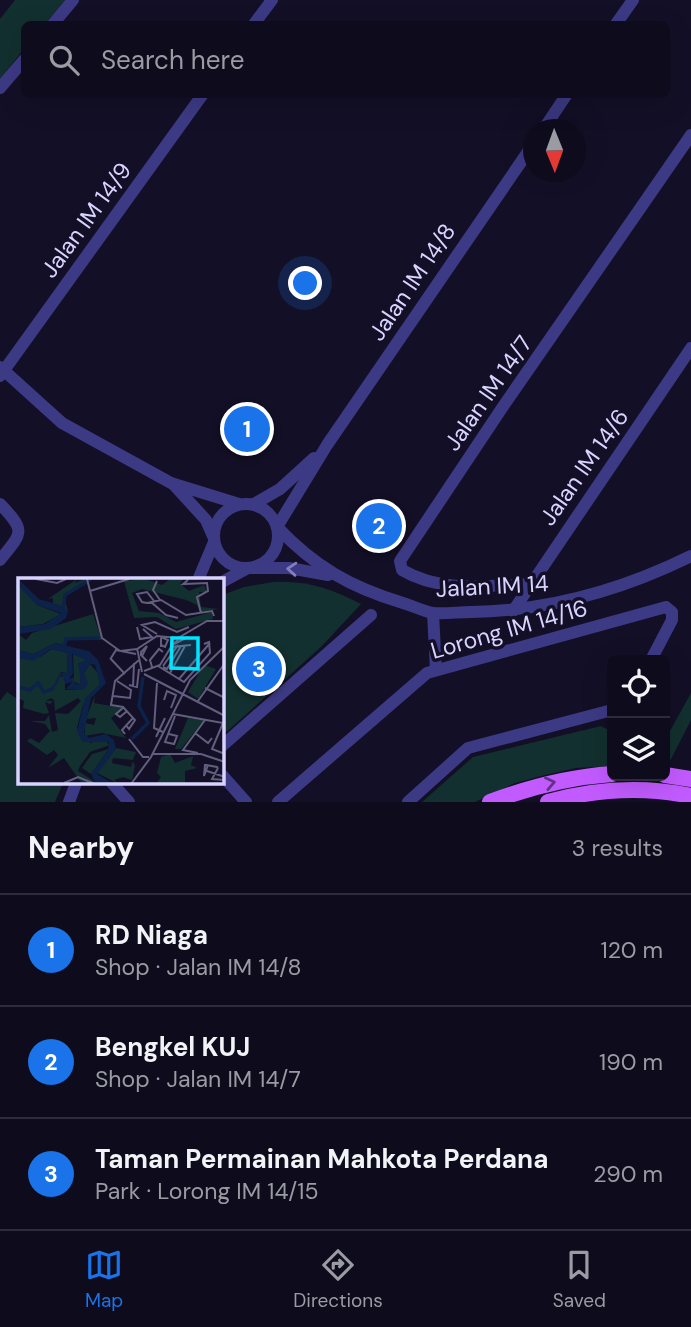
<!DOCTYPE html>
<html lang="en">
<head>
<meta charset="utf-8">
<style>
	body { margin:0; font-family:"DM Sans",sans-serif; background:#171425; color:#f1f3f6 }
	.controls { position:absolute; right:21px; bottom:21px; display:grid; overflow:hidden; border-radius:10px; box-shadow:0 7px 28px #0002 }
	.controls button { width:63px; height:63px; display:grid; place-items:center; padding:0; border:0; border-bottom:2px solid #2e2b3b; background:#0e0b1c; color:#f1f3f6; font:35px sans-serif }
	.compass { position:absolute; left:523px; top:119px; width:63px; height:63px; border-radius:50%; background:#0e0b1c; box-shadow:0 7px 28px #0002; rotate:179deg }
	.you { position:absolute; left:306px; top:284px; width:24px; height:24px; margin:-18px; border:5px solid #fff; border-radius:50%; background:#1a73e8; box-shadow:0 0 0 10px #1a73e833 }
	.badge { display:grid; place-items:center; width:46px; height:46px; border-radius:50%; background:#1a73e8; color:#fff; font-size:23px; font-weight:700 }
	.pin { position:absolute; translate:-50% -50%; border:4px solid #fff; box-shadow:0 2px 7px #0006 }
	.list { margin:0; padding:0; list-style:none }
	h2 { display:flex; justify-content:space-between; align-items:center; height:91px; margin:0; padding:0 28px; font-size:30px }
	h2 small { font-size:23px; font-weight:400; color:#9b9ba3 }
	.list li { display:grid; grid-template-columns:46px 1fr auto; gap:21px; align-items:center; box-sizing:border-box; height:112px; padding:0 28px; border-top:2px solid #2e2b3b }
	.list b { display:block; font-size:26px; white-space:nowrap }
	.list p { margin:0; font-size:23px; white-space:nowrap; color:#9b9ba3 }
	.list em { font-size:23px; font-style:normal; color:#9b9ba3 }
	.icon { flex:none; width:38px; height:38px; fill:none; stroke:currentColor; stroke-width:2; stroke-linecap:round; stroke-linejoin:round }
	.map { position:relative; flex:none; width:691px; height:802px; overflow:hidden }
	.search { position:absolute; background:#0e0b1c; box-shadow:0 7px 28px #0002; left:21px; right:21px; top:21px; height:77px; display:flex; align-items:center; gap:18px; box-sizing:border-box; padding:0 24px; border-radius:10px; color:#9b9ba3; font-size:26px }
	.sheet { height:427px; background:#0e0b1c }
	nav { display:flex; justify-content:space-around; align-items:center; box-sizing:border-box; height:98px; border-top:2px solid #2e2b3b; background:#0e0b1c; font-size:19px; color:#9b9ba3 }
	nav a { display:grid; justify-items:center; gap:4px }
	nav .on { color:#1a73e8 }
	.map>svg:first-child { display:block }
	.green { fill:#12302f }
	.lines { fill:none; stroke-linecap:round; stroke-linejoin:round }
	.minor { stroke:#3d3a85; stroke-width:12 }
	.major { stroke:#c25bff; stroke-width:16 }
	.oneway { stroke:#837fbc }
	.oneway2 { stroke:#623188 }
	.labels { text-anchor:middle; stroke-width:7; stroke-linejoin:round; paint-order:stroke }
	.street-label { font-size:23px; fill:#d9d4ff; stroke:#130f26 }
	.inset-river { fill:none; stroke:#0c2248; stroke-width:3.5 }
	.inset-road { fill:none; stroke:#625e7d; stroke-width:2 }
	.view { fill:#00e5ff; fill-opacity:0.15; stroke:#00e5ff; stroke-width:3.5 }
	.inset-edge { fill:none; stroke:#d9d4ff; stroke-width:3.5 }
</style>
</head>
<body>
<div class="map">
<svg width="691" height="802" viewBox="0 0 691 802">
	<rect width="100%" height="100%" fill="#130f26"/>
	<g class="green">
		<path d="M15,0H65L45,24H24V49L0,79V19Z"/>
		<path d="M273,582C307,580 332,589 361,604L322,646L222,736V595L244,587Z"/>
		<path d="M7,692L19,700V783H63L55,802H0V701Z"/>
		<path d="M691,693V720L667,767H665V740Z"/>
		<path d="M601,726L612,732V766L576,768L545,775L515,783L475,802H422L473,757Z"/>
	</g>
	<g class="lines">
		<g class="minor">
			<path d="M53,24L73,0"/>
			<path d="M254,24L272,0"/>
			<path d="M616,24L633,0"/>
			<path d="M0,88L24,60"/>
			<path d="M543,130L567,94"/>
			<path d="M534,143L327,445L277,527C315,567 350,587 403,603C413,606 423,611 433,613C445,614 459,612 471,612C548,611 622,590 691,556"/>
			<path d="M0,367L62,423L171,483L239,504"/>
			<path d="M0,376L203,94"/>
			<path d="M174,485L206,520L213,536"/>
			<circle cx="246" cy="536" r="32"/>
			<path d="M0,504C26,531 23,532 0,560"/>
			<path d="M254,504L280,489L314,458"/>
			<path d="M198,580L214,542"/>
			<path d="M222,582L248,568H289L328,575"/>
			<path d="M529,584C486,586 441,593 402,570L400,561L502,408L691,135"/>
			<path d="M513,611L691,348"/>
			<path d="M433,613L436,670"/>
			<path d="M222,746L371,615"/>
			<path d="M222,775L246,802"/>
			<path d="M112,783L129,802"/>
			<path d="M69,802L76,783"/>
			<path d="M278,802L427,673L666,607L672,612V620L651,660"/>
			<path d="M408,802L468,748L612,710"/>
		</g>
		<g class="major">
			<path d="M665,775L691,779"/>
			<path d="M490,802C530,787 570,777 612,774"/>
			<path d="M548,802C595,789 643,786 691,796"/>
		</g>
	</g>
	<defs><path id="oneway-chevron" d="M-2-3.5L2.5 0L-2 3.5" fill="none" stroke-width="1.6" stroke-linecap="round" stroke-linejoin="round" transform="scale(1.75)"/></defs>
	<use class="oneway" href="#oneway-chevron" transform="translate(292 569) rotate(-176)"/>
	<use class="oneway2" href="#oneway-chevron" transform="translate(550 783) rotate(-12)"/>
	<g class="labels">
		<g class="street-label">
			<text transform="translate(86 220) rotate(-54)" y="8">Jalan IM 14/9</text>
			<text transform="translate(412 282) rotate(-56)" y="8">Jalan IM 14/8</text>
			<text transform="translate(488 393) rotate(-55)" y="8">Jalan IM 14/7</text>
			<text transform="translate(584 467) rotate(-55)" y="8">Jalan IM 14/6</text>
			<text transform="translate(492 586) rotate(-3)" y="8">Jalan IM 14</text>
			<text transform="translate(509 629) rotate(-16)" y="8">Lorong IM 14/16</text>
		</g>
	</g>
	<g transform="translate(18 578)">
		<rect width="206" height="206" fill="#130f26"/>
		<path d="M59,1L57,5L67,1L68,6L46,19L50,33L35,26V20L30,21ZM127,1L144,7L152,1H165L162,6L171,13L186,7L189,14H181L183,29L201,31L182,34L179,27L168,22L124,11L114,15L121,33L141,35L158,44L194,34L195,41L158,51L139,39L116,40L106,3ZM0,6L19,27L43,36L25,46L0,49ZM75,36L84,62L48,61L46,67L37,65L15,76L0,72V56L8,62L14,55ZM34,71L50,75L49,95L43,94L40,99L47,98V112L66,111V95L72,86L80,95L82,106L65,127L59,150L72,165L85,161L92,167L72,174L62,188L60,193L76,203L73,206H64L46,180L30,190L40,177L36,172L29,177L9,163L12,160L21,165L32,153L27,146L13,143H27L31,137L34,154L40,152L37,135L50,136L63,123L60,120L37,133L36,122L33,120L28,123H35L32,126L27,124L31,135L26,136L5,130L6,123L0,120V80L22,79ZM55,76L69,82L62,94L63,107L56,104ZM186,87L198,91L180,121L170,114ZM77,117L76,125L105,130L93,140L108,160L84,155L67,158V145L76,147L78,140L68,141ZM170,140L186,142L163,171H157ZM98,170L118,174L115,182L95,180L94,185L113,189L115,183L117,188L114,202L105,199L96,202L101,206L79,195ZM91,171L73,196L64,190L74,176ZM152,176L157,185L175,178L173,187L179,190L167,193V204L176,206H138L143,199L139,195L143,179Z" fill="#12302f"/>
		<path d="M0,1L21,21L45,28L50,33L48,40L33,51L0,56V49L27,46L43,35L19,27L4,12ZM37,65L71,73L80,82L88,105L73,120L66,155L71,160L88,156L96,162L98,171L79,196L96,206L77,204L73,196L90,173L91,164H65L59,154L67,120L82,106L77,87L72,86L66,95L70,105L66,111H48L54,104L47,106L44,96L38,108L32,113L42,95H49L50,75L33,71L15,83L0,80V72L15,76ZM54,76L69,82L60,85L63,107L56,105V99L51,101L55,95Z" fill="#0c2248" fill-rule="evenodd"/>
		<path class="inset-river" d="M45,30L47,17L73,1M46,69L48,61L81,60M0,109L12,112L20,105L26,114L36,110M114,161L130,145L121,128L125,99"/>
		<path class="inset-road" d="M18,1L39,5L48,1M69,1L84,60L102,73L119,71L139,58L160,60L189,43H207M170,2L165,6L189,5L190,13L179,19L183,35M139,3L135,12L142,22M72,13L111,1M136,23L129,14L119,16L124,24L129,25L143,22L168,37L194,33L196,38M133,24L148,37L160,40M119,49L122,61L134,59L125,51M139,56L124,47L137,44L159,54L171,49M160,62L154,67L170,59M143,67L147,69L150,62L143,59V69M119,70L124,94M124,78L129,68L123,74V77L129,83M92,80L107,96M93,80L98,72L118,76M140,88L166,104L192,75L191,64L186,66M145,88L160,67M134,89L132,82L141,71L145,74M145,89L149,91L163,68M126,93L142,87L153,69L173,67M152,95L167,68M126,96L207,138M161,101L192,65M139,105L136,150L145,154M111,107L119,109L121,91M115,109L116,85M187,110L207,120M95,118L112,120L113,112L99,103M146,122L149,113L158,117L153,130M180,123L207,85M106,129L98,136L102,139L109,133M155,136L205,145L194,171L207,176M108,147L111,151L117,142L105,129L93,127L97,103L121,82M177,155L190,165L194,160M107,156L104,152L115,140M151,156L159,158L156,166L147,164L157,138M138,159L147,140M111,161L125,179H131M180,175L165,172L187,142M135,176H183L207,184M190,187L186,198L187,187H188L199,189L200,190M200,190L194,201L207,202M186,192L207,199M46,205L60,199L77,206M113,206L133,179L172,102L207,68"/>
		<path class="view" d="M154,60H180V91L153,90Z"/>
		<rect width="206" height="206" class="inset-edge"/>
	</g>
</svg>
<div class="controls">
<button><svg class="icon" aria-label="locate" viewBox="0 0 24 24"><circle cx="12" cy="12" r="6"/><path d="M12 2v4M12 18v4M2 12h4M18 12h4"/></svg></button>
<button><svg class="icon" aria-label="layers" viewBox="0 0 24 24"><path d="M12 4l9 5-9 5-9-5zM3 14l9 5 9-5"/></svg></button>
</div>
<svg class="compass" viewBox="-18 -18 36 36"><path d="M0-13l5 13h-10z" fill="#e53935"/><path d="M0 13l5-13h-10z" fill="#9b9ba3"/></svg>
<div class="you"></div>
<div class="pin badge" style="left:247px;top:429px">1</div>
<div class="pin badge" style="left:379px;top:526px">2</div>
<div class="pin badge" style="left:259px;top:669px">3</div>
<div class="search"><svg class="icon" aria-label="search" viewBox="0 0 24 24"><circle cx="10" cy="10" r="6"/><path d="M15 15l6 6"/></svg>Search here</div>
</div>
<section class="sheet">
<h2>Nearby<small>3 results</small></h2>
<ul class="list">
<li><span class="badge">1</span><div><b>RD Niaga</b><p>Shop · Jalan IM 14/8</p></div><em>120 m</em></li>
<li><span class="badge">2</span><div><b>Bengkel KUJ</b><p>Shop · Jalan IM 14/7</p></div><em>190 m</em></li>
<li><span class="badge">3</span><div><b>Taman Permainan Mahkota Perdana</b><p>Park · Lorong IM 14/15</p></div><em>290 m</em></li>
</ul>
</section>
<nav>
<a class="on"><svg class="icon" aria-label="map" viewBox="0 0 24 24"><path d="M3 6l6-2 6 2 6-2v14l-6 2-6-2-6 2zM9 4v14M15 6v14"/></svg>Map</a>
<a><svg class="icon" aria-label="directions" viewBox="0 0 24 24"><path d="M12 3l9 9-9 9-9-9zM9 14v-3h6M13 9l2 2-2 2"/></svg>Directions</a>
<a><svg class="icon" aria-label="saved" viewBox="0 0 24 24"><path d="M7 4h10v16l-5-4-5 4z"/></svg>Saved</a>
</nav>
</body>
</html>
